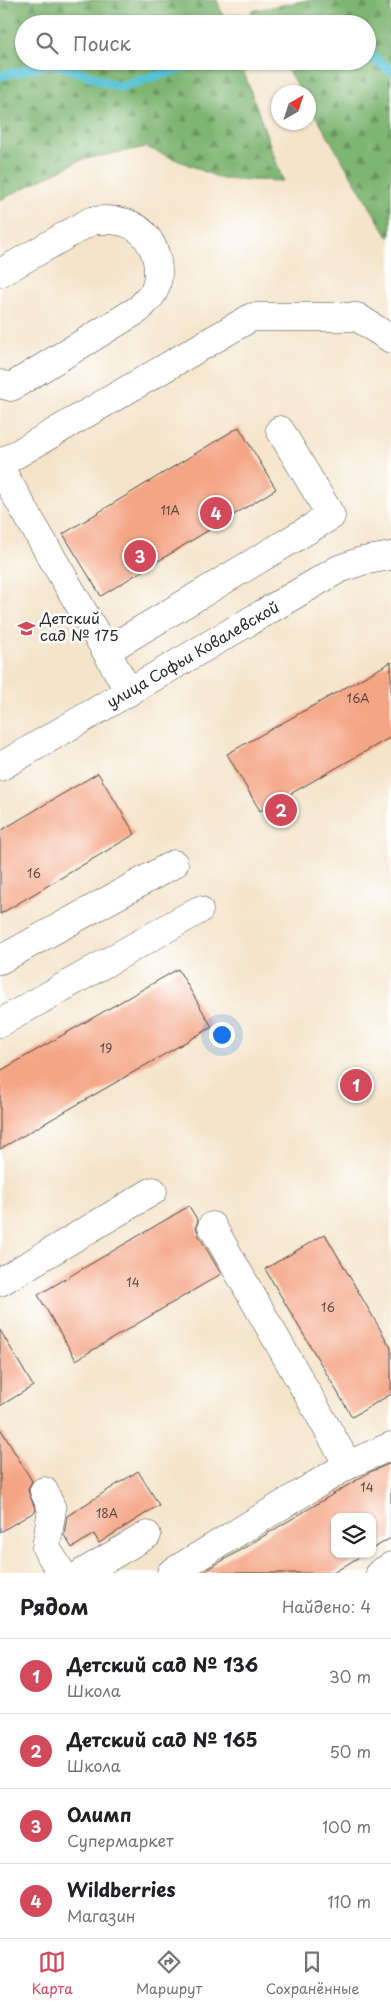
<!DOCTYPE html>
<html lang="ru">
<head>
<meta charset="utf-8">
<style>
	body { margin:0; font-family:"Playpen Sans",sans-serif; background:#f6f6f6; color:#202124 }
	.controls { position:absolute; right:15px; bottom:15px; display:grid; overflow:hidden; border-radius:10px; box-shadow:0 1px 4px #0004 }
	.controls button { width:45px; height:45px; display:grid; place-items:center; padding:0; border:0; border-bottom:1px solid #e0e0e0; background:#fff; color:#202124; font:25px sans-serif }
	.compass { position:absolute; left:271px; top:85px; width:45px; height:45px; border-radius:50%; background:#fff; box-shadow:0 1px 4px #0004; rotate:39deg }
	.you { position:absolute; left:221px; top:1034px; width:18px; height:18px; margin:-12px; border:4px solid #fff; border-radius:50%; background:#1a73e8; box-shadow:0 0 0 8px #1a73e833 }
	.badge { display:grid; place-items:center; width:32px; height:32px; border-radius:50%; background:#d1495b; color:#fff; font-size:16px; font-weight:700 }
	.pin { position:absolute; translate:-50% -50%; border:2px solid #fff; box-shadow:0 1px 5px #0006 }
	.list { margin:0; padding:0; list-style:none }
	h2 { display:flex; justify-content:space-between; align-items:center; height:65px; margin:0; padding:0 20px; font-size:21px }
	h2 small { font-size:16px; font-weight:400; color:#757577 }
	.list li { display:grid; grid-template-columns:32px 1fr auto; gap:15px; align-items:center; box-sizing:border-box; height:75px; padding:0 20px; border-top:1px solid #e0e0e0 }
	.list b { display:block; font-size:19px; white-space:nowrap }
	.list p { margin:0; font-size:16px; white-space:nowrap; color:#757577 }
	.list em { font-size:16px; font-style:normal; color:#757577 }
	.icon { flex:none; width:28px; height:28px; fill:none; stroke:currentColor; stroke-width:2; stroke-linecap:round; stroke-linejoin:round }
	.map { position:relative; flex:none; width:391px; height:1573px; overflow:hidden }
	.search { position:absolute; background:#fff; box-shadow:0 1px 4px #0004; left:15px; right:15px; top:15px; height:55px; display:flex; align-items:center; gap:12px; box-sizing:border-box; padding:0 18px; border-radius:28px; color:#757577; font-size:19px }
	.sheet { height:365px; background:#fff }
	nav { display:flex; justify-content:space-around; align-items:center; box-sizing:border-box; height:70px; border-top:1px solid #e0e0e0; background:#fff; font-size:14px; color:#757577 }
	nav a { display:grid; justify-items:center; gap:2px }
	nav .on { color:#d1495b }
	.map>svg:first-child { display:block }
	.forest { fill:url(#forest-firs); stroke:#54704e }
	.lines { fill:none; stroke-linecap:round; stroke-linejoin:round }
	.stream { stroke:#59c3d4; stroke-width:10 }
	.building { fill:#f4a585 }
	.minor-casing { stroke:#494743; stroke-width:29 }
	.minor { stroke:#fff; stroke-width:28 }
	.labels { text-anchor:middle; stroke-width:5; stroke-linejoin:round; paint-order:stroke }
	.number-label { font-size:12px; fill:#5d4a42 }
	.poi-label { font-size:15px; fill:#2b2b2b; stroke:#fff; text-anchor:start }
	.street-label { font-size:15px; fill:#2b2b2b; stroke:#fff }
</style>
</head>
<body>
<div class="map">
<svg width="391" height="1573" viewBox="0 0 391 1573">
	<defs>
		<pattern id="forest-firs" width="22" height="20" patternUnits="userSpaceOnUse" patternTransform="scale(1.25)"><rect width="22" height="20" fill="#7eb572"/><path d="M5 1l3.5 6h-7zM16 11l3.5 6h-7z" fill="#67935e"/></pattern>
	</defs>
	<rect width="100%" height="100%" fill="#fff"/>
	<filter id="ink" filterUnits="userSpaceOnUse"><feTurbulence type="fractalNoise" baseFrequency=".02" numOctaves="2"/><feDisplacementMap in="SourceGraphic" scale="10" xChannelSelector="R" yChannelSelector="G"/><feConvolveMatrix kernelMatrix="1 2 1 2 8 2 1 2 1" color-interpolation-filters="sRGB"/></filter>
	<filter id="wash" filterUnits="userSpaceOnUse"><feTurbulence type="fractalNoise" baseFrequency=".0096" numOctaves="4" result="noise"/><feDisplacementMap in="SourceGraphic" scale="20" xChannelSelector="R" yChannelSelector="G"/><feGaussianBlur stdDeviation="1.12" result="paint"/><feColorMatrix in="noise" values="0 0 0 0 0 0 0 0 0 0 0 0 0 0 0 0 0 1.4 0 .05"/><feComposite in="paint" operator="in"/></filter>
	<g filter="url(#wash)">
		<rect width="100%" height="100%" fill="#f4e4ca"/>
		<g class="forest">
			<path d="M0,0H217L226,24H24V61H240L283,181L222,179L146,147L81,160L0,200Z"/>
			<path d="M308,0H391V235L388,237L309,105L308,92H301L282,61H367V24H259L251,11Z"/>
		</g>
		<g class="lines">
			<g class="stream">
				<path d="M367,53L391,71"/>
				<path d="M0,76L55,63L119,87L205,61"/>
			</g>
		</g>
		<g id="blocks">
			<g class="building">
				<path d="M239,427L276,489L101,596L63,534Z"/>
				<path d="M391,662V737L260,811L227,754Z"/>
				<path d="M98,773L135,834L0,914V831Z"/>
				<path d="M178,969L212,1027L0,1149V1071Z"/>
				<path d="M189,1206L198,1221L196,1226L198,1234L221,1274L76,1360L38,1295Z"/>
				<path d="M325,1234L391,1348V1394L352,1417L265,1269Z"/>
				<path d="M0,1330L33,1386L0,1406Z"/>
				<path d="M0,1428L32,1481L28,1490L36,1511L0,1532Z"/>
				<path d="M391,1463V1538L372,1549V1517H335V1554H364L333,1573H202L370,1472Z"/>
				<path d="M138,1471L159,1505L99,1543L94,1534L72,1548L64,1535L67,1516Z"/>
			</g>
		</g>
	</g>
	<g filter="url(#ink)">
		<use href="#blocks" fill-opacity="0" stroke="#494743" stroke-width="1"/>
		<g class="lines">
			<defs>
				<g id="minor">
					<path d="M0,273L91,221C122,217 146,224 156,256C159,268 159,280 154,291C151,297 144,303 139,309L11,387L0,384"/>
					<path d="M0,464L252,317H357L391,339"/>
					<path d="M0,468L106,651"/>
					<path d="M129,692L106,651L331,516L280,430"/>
					<path d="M0,767L339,569L362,561L391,556"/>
					<path d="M0,960L174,864"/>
					<path d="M0,1023L199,910"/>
					<path d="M212,1226L348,1465L391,1446"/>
					<path d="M0,1282L153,1191"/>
					<path d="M44,1491L52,1509L46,1548L62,1573"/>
					<path d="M82,1573L147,1535"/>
					<path d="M171,1573L348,1465"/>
					<path d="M380,1573L391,1566"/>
				</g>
			</defs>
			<use href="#minor" class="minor-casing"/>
			<use href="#minor" class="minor"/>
		</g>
	</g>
	<defs>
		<symbol id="school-bare" viewBox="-9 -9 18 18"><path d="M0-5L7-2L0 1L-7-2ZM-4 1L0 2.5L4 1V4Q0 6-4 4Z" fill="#d1495b" stroke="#fff" stroke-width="2.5" paint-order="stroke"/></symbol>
	</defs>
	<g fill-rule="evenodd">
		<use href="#school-bare" x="14" y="616" width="25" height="25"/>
	</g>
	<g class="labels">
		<g class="number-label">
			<text x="170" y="515">11А</text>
			<text x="358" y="703">16А</text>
			<text x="34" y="878">16</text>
			<text x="106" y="1053">19</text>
			<text x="133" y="1287">14</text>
			<text x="328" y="1312">16</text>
			<text x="367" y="1492">14</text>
			<text x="107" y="1518">18А</text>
		</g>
		<g class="poi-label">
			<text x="40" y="624">Детский<tspan x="40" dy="17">сад № 175</tspan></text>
		</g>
		<g class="street-label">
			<text transform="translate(193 655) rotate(-30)" y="5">улица Софьи Ковалевской</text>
		</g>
	</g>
</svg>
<div class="controls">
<button><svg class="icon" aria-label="layers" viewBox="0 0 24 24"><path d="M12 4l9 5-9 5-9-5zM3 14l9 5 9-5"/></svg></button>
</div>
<svg class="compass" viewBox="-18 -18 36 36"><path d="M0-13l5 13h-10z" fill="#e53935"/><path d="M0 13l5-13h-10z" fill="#757577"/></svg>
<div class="you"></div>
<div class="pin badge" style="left:356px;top:1085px">1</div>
<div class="pin badge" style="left:281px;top:810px">2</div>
<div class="pin badge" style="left:140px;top:556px">3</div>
<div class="pin badge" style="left:216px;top:513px">4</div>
<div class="search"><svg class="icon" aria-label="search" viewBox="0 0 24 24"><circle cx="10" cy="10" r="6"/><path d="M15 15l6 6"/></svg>Поиск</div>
</div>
<section class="sheet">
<h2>Рядом<small>Найдено: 4</small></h2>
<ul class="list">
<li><span class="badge">1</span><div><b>Детский сад № 136</b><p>Школа</p></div><em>30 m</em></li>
<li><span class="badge">2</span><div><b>Детский сад № 165</b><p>Школа</p></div><em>50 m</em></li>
<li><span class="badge">3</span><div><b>Олимп</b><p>Супермаркет</p></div><em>100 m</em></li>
<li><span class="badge">4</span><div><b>Wildberries</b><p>Магазин</p></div><em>110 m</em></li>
</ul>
</section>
<nav>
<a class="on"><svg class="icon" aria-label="map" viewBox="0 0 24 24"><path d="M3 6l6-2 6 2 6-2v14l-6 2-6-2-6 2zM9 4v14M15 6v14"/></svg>Карта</a>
<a><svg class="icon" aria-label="directions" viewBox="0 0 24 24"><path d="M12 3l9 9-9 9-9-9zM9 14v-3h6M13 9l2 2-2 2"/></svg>Маршрут</a>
<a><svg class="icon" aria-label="saved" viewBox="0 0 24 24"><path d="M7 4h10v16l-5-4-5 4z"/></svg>Сохранённые</a>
</nav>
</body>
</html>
